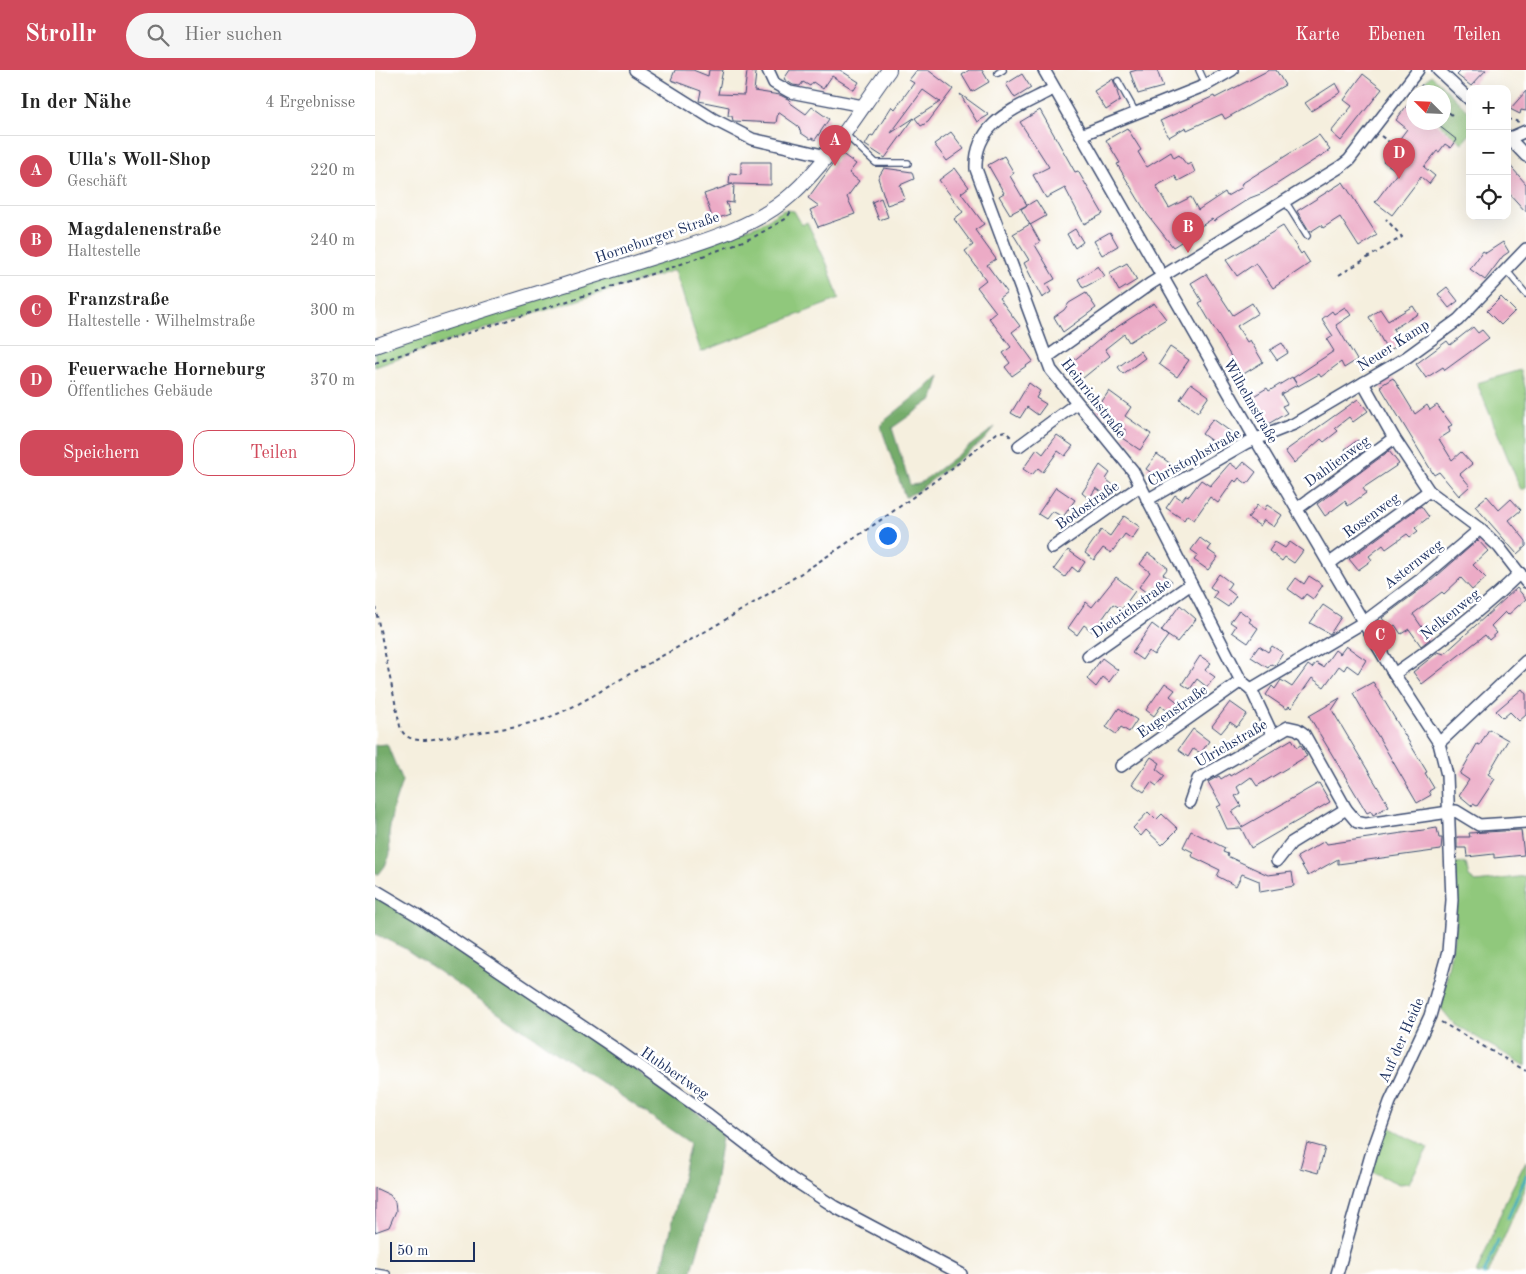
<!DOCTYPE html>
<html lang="de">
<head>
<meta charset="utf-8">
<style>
	body { margin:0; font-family:"Old Standard TT",serif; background:#f6f6f6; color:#222 }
	.controls { position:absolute; right:15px; top:15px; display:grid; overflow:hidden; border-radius:10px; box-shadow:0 5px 20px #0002 }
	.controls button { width:45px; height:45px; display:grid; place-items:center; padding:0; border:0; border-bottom:1px solid #e0e0e0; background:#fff; color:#222; font:25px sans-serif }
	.compass { position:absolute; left:1031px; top:15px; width:45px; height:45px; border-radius:50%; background:#fff; box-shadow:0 5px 20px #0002; rotate:294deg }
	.scale { position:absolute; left:15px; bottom:12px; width:85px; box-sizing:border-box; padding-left:5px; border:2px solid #1b2f5e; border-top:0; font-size:14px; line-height:18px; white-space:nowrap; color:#1b2f5e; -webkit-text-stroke:4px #fff; paint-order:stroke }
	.you { position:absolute; left:512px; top:465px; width:18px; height:18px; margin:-12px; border:4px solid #fff; border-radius:50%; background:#1a73e8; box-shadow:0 0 0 8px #1a73e833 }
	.badge { display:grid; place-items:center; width:32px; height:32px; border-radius:50%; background:#d1495b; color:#fff; font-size:16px; font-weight:700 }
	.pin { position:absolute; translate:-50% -41px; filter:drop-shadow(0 1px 2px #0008) }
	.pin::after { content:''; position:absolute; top:26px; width:18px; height:15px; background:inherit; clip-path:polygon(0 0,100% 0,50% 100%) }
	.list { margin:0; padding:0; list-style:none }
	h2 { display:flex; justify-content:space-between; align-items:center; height:65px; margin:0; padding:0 20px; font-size:21px }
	h2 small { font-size:16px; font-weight:400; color:#767676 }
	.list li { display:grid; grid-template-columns:32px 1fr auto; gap:15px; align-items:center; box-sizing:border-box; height:70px; padding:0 20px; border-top:1px solid #e0e0e0 }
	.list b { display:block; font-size:19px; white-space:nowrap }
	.list p { margin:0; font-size:16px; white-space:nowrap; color:#767676 }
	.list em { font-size:16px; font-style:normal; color:#767676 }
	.actions { display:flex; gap:10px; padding:15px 20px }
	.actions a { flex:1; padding:11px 0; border:1px solid #d1495b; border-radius:15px; text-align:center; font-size:18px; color:#d1495b }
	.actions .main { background:#d1495b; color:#fff }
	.icon { flex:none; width:28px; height:28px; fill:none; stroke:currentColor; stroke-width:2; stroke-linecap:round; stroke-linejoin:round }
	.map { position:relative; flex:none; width:1151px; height:1204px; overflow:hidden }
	header { display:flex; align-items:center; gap:30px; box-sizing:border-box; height:70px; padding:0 25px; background:#d1495b; color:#fff }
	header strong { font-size:24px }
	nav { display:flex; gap:28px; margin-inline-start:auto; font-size:18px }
	.search { width:350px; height:45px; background:#f6f6f6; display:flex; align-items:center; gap:12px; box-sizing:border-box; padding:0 18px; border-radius:28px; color:#767676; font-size:19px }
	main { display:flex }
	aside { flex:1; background:#fff }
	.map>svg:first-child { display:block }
	.green { fill:#90c87b; stroke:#567c6c }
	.forest { fill:#74ac6b; stroke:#486e64 }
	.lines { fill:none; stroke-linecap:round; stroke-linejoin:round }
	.stream { stroke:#3babb7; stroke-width:3 }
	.building { fill:#ecabc6 }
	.service-casing { stroke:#3c4c71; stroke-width:8 }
	.minor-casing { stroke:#3c4c71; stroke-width:14 }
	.tertiary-casing { stroke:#3c4c71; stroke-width:16 }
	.path { stroke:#3c4c71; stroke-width:2; stroke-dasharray:4 4; stroke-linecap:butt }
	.service { stroke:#fff; stroke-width:5.5 }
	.minor { stroke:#fff; stroke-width:11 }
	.tertiary { stroke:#fff; stroke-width:14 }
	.labels { text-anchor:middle; stroke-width:5; stroke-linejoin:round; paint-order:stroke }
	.street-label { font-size:15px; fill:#1b2f5e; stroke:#fff }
</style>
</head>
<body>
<header>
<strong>Strollr</strong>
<div class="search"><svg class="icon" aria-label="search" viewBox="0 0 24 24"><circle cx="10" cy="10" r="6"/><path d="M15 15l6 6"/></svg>Hier suchen</div>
<nav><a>Karte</a><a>Ebenen</a><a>Teilen</a></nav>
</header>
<main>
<aside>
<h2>In der Nähe<small>4 Ergebnisse</small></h2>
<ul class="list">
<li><span class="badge">A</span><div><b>Ulla's Woll-Shop</b><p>Geschäft</p></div><em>220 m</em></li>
<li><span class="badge">B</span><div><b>Magdalenenstraße</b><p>Haltestelle</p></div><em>240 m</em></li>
<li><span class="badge">C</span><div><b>Franzstraße</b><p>Haltestelle · Wilhelmstraße</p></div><em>300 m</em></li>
<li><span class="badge">D</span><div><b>Feuerwache Horneburg</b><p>Öffentliches Gebäude</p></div><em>370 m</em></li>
</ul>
<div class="actions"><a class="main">Speichern</a><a>Teilen</a></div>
</aside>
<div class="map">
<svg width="1151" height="1204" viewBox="0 0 1151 1204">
	<rect width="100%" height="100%" fill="#fff"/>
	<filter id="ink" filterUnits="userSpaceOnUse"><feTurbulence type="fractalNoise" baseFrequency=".02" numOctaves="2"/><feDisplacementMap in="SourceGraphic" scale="10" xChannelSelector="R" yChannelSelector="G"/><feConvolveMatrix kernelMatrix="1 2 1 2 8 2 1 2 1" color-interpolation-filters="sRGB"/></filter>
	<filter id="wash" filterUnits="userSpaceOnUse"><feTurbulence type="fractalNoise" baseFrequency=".0096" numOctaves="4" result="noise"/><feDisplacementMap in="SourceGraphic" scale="20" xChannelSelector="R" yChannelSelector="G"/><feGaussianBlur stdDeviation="1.12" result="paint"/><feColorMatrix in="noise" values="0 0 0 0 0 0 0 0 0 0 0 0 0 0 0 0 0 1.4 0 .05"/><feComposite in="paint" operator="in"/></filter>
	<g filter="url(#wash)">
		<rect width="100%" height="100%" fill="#f5efde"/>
		<g class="green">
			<path d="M1056,5L1095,43V64L1087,73L1064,53L1068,52V22H1041Z"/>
			<path d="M409,140L419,141L427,155L432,152L452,194L464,229L326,282L300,200L97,263L0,297V277L383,155Z"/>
			<path d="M1146,300L1151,321V418L1146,420L1102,313Z"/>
			<path d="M1091,793L1094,807L1101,812L1151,806V996L1079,954L1066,938L1081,855L1080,794Z"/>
			<path d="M1010,1055L1053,1078L1034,1113L1024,1114L995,1101Z"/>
			<path d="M1151,1091V1117L1113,1204H1101L1133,1126Z"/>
		</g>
		<g class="forest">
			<path d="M565,306L558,329L517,358L535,415L544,414L620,357L608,371L541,422L530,427L506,357L508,352Z"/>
			<path d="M12,674L27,711L18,738L14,764L15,785L10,796L4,804H0V675Z"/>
			<path d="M0,823L125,904L348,1061L337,1132L316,1204H286L315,1073L29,878L0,864Z"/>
		</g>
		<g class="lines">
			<g class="stream">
				<path d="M1133,1148L1151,1106"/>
				<path d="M1109,1204L1123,1171"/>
			</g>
		</g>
		<g id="blocks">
			<g class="building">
				<path d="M300,0H318L333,6L334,0H348L343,24L369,25L372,2L381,3L379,21L405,25L415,30L414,32L431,44L437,37L454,49L440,70L437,68L435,69L426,63L423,56L403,42L401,53L358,51L357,46H353L354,37L324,31L326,21L296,10Z"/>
				<path d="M415,0H465L484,12L479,20L457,6L448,19L438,12L435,16L428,12L425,16L418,15L409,9Z"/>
				<path d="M542,0H553L578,19L553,52L546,56L540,48L565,32L548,20L516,63L539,48L510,88L490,75L496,65L498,66L517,36L520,39L539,13L534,10Z"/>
				<path d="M594,0H607L614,12L597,22L587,5Z"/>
				<path d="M762,0H782L788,17L763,24L755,2Z"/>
				<path d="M894,0H901L910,15L850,49L847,44L812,60L811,57L794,67L785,51L839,26L840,28Z"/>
				<path d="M1087,0H1111L1096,16L1082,5Z"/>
				<path d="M647,4L656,18L640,28L631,14Z"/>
				<path d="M988,4L1007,19L966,71L956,62L977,36L969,30Z"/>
				<path d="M738,9L745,31L731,40L719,21Z"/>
				<path d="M961,13L966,22L936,41L930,33Z"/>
				<path d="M1151,21V41L1146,40L1145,44L1135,39Z"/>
				<path d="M585,24L614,45L602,52Z"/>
				<path d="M1033,34L1038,39V52H1059L1082,70L1076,78L1070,74L1064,82L1062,81L1049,97L1060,106L1054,114L1046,107L1017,145L1000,132L1023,102L1008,91L1032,59L1021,50Z"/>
				<path d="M665,40L700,102L703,101L728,144L709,154L690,118L671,128L658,105L674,97L645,52Z"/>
				<path d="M752,58L766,80L763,82L772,97L796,82L799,88L804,85L812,95L816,93L820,102L803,111L800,106L781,116L794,138L816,127L823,140L850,122L852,126L868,117L866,114L944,65L955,80L888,123L875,128L839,151L837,149L820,160L822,162L798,177L772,144L742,94L745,93L731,70Z"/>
				<path d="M576,62L589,79L572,91L559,74Z"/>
				<path d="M466,83L481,94L474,103L484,111L472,127L480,144L443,157L435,140L444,136L433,128Z"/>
				<path d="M629,86L639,103L635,106L652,135L635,144L624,126L629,123L613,95Z"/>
				<path d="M366,92H396V115L359,114L358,133L351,132L355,144L338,150L329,124L358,114H354L355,103L366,104Z"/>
				<path d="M1132,92L1151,114V142L1132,121Z"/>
				<path d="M509,98L537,102L539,109L525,115L530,129L512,135L503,108Z"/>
				<path d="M580,98L594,117L586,123L609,154L600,160L621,189L612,195L632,222L624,228L645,256L637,262L658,291L637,306L630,297L635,293L628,283L636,277L614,248L621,242L602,217L611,210L590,181L598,175L579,149L588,142L564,110Z"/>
				<path d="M968,112L1002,165L984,177L965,147L948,158L946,155L935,162L922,141Z"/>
				<path d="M506,128L513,147L504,150L497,132Z"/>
				<path d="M661,130L671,146L655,155L646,139Z"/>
				<path d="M655,154L665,172L660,175L680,209L671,214L676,222L667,228L649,193L654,190L638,164Z"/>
				<path d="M908,156L926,184L928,182L935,193L898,218L881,193L862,206L851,190Z"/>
				<path d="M700,159L708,172L700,178L692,164Z"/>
				<path d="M735,162L743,176L727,185L719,171Z"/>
				<path d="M1128,172L1134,182L1128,186L1110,210L1095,199L1108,181L1111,183Z"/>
				<path d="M752,193L762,210L744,221L734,203Z"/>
				<path d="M723,196L730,206L708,218L703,209Z"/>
				<path d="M831,204L858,245L877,233L883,243L862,256L872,272L875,270L888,292L867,305L824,233L827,231L816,213Z"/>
				<path d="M1072,217L1083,231L1074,238L1063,224Z"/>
				<path d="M711,223L721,238L688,262L679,247L689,240L694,233Z"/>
				<path d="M1126,227L1140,241L1126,255L1112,241Z"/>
				<path d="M779,233L791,249L754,272L749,264L730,279L735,286L702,313L691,297L730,265Z"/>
				<path d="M1038,236L1043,244L1018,259L1027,273L1013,281L994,247L1005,239L1013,251Z"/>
				<path d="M970,237L976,245L961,255L982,290L969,298L966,292L946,307L944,304L923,316L918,308L959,281L952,270L958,266L947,249L957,241L959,244Z"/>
				<path d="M1098,257L1103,263L1107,260L1114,268L1070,300L1068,297L1051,308L1041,294L1072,271L1075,275Z"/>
				<path d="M907,273L913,283L902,290L895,280Z"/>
				<path d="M795,277L814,290L802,307L784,294Z"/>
				<path d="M765,281L770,288L748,304L743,297Z"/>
				<path d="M917,307L922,315L906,324L912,334L907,336L912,343L893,354L877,327L892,318L894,321Z"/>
				<path d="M1018,308L1040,344L1052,335L1055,340L1062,335L1077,355L1073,357L1075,362L1064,369L1077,390L1086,382L1097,394L1085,404L1095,416L1084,426L1064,402L1059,405L1005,316Z"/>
				<path d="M654,313L665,321L661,328L671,334L663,345L652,337L645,348L636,343Z"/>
				<path d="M816,313L834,326L823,342L805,329Z"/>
				<path d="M734,321L756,337L750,346L776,364L765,380L747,368L752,361L721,340Z"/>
				<path d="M983,329L993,341L978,352L974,347L960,358L963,361L949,372L946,369L919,393L910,381Z"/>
				<path d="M838,349L856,362L845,377L827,364Z"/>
				<path d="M682,365L698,376L690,386L683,381L668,402L663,398L657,405L648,399L662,379L668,384Z"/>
				<path d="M983,370L990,380L977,389L970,379Z"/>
				<path d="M1014,381L1024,394L988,418L991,423L973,436L970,431L950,446L942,434Z"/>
				<path d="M782,384L800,397L789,412L771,399Z"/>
				<path d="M869,392L881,402L872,414L864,408L861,412L859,410L843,433L835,427L819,450L812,445L809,450L791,438L800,425L807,430L811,425L814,426L826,410L835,416L855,393L863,399Z"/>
				<path d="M725,395L735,403L731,409L738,415L731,425L721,418L714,429L707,423Z"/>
				<path d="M681,417L700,430L688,447L677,441L671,449L663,444Z"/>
				<path d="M1112,426L1124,440L1136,429L1146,440L1134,450L1151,471V476L1142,484L1100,436Z"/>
				<path d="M882,435L889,440L892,435L907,445L899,457L889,450L885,456L873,448Z"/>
				<path d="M1046,436L1054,447L1040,458L1043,461L1035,467L1032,464L1011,479L1008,475L994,486L997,490L983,500L974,489Z"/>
				<path d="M749,446L765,457L757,469L750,464L736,483L728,478L719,490L710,483L726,460L735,466Z"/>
				<path d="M825,468L836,476L833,480L843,487L833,500L819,490L823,485L816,480Z"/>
				<path d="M1103,470L1113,481L1098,495L1111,508L1097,520L1086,508L1069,524L1067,522L1038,544L1055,569L1046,576L1034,559L1026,564L1020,555L1015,559L1007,548L1055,512Z"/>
				<path d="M900,472L910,478L915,472L928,481L919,493L910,487L907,491L894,481Z"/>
				<path d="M693,480L710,492L703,502L697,497L690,507L679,499Z"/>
				<path d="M773,483L793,498L788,504L797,511L789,521L780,514L772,523L764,517L775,502L765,494Z"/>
				<path d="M844,504L856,513L852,519L861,526L853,537L838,527L842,522L835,517Z"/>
				<path d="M934,506L948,515L938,529L931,524L927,529L913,519L921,508L929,514Z"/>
				<path d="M741,507L760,521L747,539L738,534L718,562L709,555L702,565L693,558L711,532L717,537Z"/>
				<path d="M1142,518L1151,529L1133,545L1130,542L1116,556L1122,563L1114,570L1110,565L1047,614L1038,602L1063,582L1069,584Z"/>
				<path d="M805,535L821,549L802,572L786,561Z"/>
				<path d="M948,535L966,547L955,564L935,553Z"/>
				<path d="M864,540L876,549L874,552L883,558L873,573L857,562L861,556L855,552Z"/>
				<path d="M777,554L793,566L779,585L773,581L767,590L757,583Z"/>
				<path d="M884,576L893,582L897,576L908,583L900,596L896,594L893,598L876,587Z"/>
				<path d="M971,576L991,590L983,603L972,595L969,600L964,596L949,617L937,608L916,638L914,636L912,639L891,625L897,616L900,619L906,610L917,617L933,595L937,598L941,593L948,597L960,580L965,584Z"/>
				<path d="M825,586L836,593L830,600L840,607L832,617L822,609L815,619L807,614Z"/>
				<path d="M727,588L743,600L734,612L728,607L721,617L712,609Z"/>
				<path d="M998,612L1052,702L1050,703L1059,718L1054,721L1056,725L1042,733L978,623Z"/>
				<path d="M790,613L800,620L795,626L805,634L798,645L786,636L779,646L771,640Z"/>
				<path d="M1147,619L1151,624V645L1144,651L1135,642L1128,648L1121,641Z"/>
				<path d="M965,628L957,640L1014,736L998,745L996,741L992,743L934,646Z"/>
				<path d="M855,632L872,644L862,657L855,652L846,663L837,656Z"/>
				<path d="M744,638L762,650L754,662L746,657L741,664L731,657Z"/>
				<path d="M818,659L834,671L826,683L818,679L813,687L803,680Z"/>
				<path d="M1114,659L1133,670L1113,704L1120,709L1102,736L1098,734L1097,736L1084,725L1094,710L1085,704L1102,674L1105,675Z"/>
				<path d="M917,669L922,677L926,675L932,686L882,716L876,707L862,717L865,723L860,726L866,736L857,742L867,757L944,713L955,732L876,778L866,758L852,759L842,737L846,735L833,712L844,706L846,709L854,704L855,706Z"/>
				<path d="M776,687L785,693L781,699L790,706L782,716L776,712L769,722L757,714Z"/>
				<path d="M773,742L781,750L787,744L803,759L787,775L771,760L766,766L758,758Z"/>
				<path d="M1062,758L1064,768H1067L1066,780L963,794V789L933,806L922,787L950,771L952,774Z"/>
				<path d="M1146,760L1149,785L1119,788V784L1092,787L1091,778H1082V767H1095L1094,763Z"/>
				<path d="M816,761L850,778L848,782L853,784L852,786L893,805L917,802L919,816L885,822L884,811L867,804L861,816L842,806L845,800L816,786L818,782L808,777Z"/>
				<path d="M932,1073L950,1078L943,1103L925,1098Z"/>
				<path d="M0,1118L15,1125L20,1132L21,1141L14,1157L0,1162Z"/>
			</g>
		</g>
	</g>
	<g filter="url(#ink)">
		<use href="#blocks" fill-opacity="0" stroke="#3c4c71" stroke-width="1"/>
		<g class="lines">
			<defs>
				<g id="service">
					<path d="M824,0L831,15"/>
					<path d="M623,3L628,0"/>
					<path d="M743,11L761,43"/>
					<path d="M469,63L501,93H533"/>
					<path d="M910,131L932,166"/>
					<path d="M1132,201L1151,224"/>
					<path d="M0,1202L12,1204"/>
				</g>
				<g id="minor">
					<path d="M260,0L338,49L377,69L452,86"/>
					<path d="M393,0L399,13L415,22L488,36"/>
					<path d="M669,0L881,370L1019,604L1064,673L1072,705L1077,830L1073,882L1055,946L1015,1032L996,1085L962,1204"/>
					<path d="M1063,0L1095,30"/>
					<path d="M678,19C643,38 599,51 601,99L676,300L758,401L866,611L876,619L898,666"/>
					<path d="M706,65L831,15L857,0"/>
					<path d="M1132,66L1151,86"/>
					<path d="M1135,68L1151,61"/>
					<path d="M671,288L775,214L965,97L974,90L1043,0"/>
					<path d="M988,313L1019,368L1054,421L1105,459L1124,477L1151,512"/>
					<path d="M644,376L702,333"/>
					<path d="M772,430L871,373L919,354L1032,287L1083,250L1151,179"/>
					<path d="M923,438L1019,368"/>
					<path d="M677,478L765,416"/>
					<path d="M955,493L1054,421"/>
					<path d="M713,586L816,514"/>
					<path d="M1019,604C1064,573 1106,541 1145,503"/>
					<path d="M876,619L989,552L1045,510L1105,459"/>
					<path d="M1064,673L1151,591"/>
					<path d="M746,696L866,611"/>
					<path d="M815,732L823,709L913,657L922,659L929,664L971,739L982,752L991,754L1081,741L1104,755L1151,752"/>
					<path d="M902,791L916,773L971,739"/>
					<path d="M0,820L42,845L235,975L334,1045L417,1109L460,1137L586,1204"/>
				</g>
				<path id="tertiary" d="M0,276C85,246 171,221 257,194C308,177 375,162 416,125C455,90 483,42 514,0"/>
			</defs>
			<use href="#service" class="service-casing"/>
			<use href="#minor" class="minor-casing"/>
			<use href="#tertiary" class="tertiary-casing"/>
			<g class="path">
				<path d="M1046,15L1054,22"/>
				<path d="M1068,37L1079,47"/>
				<path d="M1132,49L1145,52"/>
				<path d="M1006,66L1018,75"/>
				<path d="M964,205L1027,167L1011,149"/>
				<path d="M0,293L298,197L379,167L412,148L416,141"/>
				<path d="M0,536L25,656C31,678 60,668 78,666C105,662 133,659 159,652C195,643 234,615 267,597C392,529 511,452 622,363L630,361L636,367"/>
				<path d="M1066,952L1151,1001"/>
			</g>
			<use href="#service" class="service"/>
			<use href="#minor" class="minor"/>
			<use href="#tertiary" class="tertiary"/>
		</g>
	</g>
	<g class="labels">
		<g class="street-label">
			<text transform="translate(282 167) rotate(-19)" y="5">Horneburger Straße</text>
			<text transform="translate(1018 275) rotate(-33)" y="5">Neuer Kamp</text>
			<text transform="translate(719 328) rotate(52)" y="5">Heinrichstraße</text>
			<text transform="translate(876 331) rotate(60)" y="5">Wilhelmstraße</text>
			<text transform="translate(819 387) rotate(-29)" y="5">Christophstraße</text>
			<text transform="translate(962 391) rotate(-36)" y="5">Dahlienweg</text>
			<text transform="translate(712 435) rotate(-35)" y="5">Bodostraße</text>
			<text transform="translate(996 445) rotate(-36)" y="5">Rosenweg</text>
			<text transform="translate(1038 494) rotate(-38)" y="5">Asternweg</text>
			<text transform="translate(756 538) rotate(-35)" y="5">Dietrichstraße</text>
			<text transform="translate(1075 544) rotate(-39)" y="5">Nelkenweg</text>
			<text transform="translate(797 641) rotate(-35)" y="5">Eugenstraße</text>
			<text transform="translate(856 673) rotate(-30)" y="5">Ulrichstraße</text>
			<text transform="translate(1026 970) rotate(-66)" y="5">Auf der Heide</text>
			<text transform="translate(300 1003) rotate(35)" y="5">Hubbertweg</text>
		</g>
	</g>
</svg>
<div class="controls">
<button>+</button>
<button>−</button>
<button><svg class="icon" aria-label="locate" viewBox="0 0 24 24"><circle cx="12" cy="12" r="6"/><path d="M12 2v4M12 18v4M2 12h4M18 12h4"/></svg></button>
</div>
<svg class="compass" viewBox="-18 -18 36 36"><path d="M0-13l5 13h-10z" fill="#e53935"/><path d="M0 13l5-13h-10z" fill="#767676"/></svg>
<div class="scale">50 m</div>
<div class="you"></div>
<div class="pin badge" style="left:460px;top:96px">A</div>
<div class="pin badge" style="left:813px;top:183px">B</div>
<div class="pin badge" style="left:1005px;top:591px">C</div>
<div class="pin badge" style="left:1024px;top:109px">D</div>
</div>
</main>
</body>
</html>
